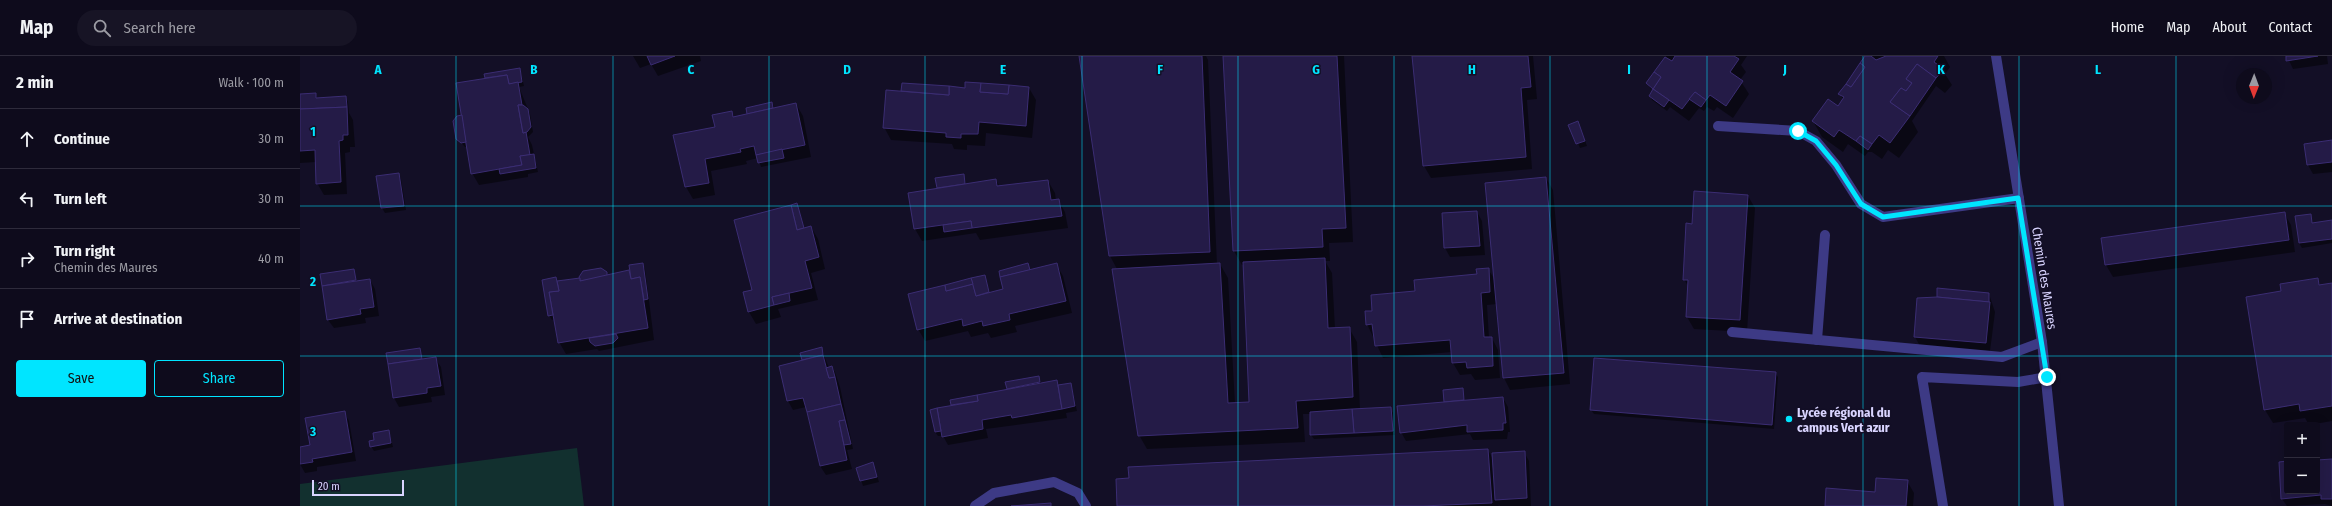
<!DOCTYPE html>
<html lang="en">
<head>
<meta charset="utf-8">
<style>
	body { margin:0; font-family:"Fira Sans Condensed",sans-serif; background:#171425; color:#f1f3f6 }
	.controls { position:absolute; right:12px; bottom:12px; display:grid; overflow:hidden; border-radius:4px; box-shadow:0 4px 16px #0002 }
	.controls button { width:36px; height:36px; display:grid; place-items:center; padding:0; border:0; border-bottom:1px solid #2e2b3b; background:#0e0b1c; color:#f1f3f6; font:20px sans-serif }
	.compass { position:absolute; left:1936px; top:12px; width:36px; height:36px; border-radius:50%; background:#0e0b1c; box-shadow:0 4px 16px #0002; rotate:181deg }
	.scale { position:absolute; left:12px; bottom:10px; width:92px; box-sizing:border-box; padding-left:4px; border:2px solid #d9d4ff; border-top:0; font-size:11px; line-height:14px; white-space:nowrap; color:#d9d4ff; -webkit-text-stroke:3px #130f26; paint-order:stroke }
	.stop { position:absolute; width:12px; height:12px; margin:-9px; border:3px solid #00e5ff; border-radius:50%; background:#fff }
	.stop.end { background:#00e5ff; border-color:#fff; box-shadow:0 1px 4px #0008 }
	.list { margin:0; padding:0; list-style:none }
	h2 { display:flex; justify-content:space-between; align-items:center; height:52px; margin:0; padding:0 16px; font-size:17px }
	h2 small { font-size:13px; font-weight:400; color:#9b9ba3 }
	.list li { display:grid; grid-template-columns:26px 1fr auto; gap:12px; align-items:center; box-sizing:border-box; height:60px; padding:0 16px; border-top:1px solid #2e2b3b }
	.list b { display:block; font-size:15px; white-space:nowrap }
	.list p { margin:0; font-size:13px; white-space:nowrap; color:#9b9ba3 }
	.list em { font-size:13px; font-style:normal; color:#9b9ba3 }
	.actions { display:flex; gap:8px; padding:12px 16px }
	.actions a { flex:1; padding:9px 0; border:1px solid #00e5ff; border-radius:4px; text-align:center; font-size:14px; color:#00e5ff }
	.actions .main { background:#00e5ff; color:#111 }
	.icon { flex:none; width:22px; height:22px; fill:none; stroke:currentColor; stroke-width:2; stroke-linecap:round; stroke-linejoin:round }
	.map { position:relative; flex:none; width:2032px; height:450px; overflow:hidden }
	header { display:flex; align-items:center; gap:24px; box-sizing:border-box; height:56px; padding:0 20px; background:#0e0b1c; border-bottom:1px solid #2e2b3b }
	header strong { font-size:19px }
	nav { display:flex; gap:22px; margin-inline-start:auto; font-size:14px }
	.search { width:280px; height:36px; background:#171425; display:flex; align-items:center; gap:10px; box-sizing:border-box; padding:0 14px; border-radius:22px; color:#9b9ba3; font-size:15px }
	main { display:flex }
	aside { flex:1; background:#0e0b1c }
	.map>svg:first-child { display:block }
	.green { fill:#12302f }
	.shadow { fill:#0007 }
	.building { fill:#241b47; stroke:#3b2d73 }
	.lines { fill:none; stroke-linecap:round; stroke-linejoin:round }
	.service { stroke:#3d3a85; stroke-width:10 }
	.minor { stroke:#3d3a85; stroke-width:10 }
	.route { stroke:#00e5ff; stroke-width:5 }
	.grid { fill:none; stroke:#00e5ff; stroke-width:1; stroke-opacity:0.55 }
	.poi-dot { fill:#00e5ff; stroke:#130f26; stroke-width:1.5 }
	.labels { text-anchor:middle; stroke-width:3; stroke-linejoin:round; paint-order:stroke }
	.street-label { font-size:13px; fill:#d9d4ff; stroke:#130f26 }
	.poi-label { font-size:13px; font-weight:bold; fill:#d9d4ff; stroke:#130f26; text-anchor:start }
	.grid-label { font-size:13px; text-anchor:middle; font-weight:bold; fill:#00e5ff; stroke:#130f26; stroke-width:3; stroke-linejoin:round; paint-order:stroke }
</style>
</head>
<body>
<header>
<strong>Map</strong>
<div class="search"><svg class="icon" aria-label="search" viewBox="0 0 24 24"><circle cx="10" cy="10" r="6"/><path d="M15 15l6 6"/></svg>Search here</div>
<nav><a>Home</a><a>Map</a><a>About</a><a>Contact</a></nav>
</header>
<main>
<aside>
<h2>2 min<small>Walk · 100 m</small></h2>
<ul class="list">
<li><svg class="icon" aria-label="ahead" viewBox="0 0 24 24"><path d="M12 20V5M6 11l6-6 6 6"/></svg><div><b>Continue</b></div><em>30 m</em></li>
<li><svg class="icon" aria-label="left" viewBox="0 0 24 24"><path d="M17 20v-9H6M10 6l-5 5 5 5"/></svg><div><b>Turn left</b></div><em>30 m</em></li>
<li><svg class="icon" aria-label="right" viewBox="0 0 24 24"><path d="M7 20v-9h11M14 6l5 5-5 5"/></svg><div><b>Turn right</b><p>Chemin des Maures</p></div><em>40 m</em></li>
<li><svg class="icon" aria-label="arrive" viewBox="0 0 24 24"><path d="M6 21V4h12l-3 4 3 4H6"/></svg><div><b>Arrive at destination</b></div></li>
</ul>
<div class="actions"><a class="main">Save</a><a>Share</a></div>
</aside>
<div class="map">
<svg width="2032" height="450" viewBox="0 0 2032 450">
	<rect width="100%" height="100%" fill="#130f26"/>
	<path class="green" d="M277,392L284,450H0V428Z"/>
	<g class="shadow">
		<path d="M333,0H400L401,5L358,20L351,8L340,12Z"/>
		<path d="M780,0H906L908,4L917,209L920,208L928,222L935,348L950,347L945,209H942L934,195L924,0H1044L1053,186L1029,187L1030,205H1025L1032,217L1035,273L1049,272L1057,286L1060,354L1090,352L1093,357L1095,379L1014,383L1011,379V358H1003L1005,386L847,393L839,379L817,213L810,200Z"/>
		<path d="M1113,0H1233L1237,43L1227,44L1232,113L1131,122L1124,110Z"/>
		<path d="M1366,0H1447L1441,9L1446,16L1440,24L1449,38L1433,62L1417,51L1414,55L1407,51L1404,55L1399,52L1389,65L1370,51L1367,55L1352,44L1350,40L1359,23L1351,33L1347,27Z"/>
		<path d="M1566,0H1644L1650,11L1645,18L1652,29L1645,37L1636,30L1612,65L1618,76L1599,102L1588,94L1582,103L1572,96H1568L1565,100L1548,88L1543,96L1522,81L1513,65L1538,51L1543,44L1540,38Z"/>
		<path d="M1987,0H2027L2028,8L1993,13Z"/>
		<path d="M220,13L224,30L219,31L230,58L233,76L228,81L232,89L238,116L228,118V121L179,129L172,117L168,90L165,91L157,82L163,60L186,23L185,19Z"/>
		<path d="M603,28L666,33L729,32L736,44L732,82L686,77L685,90L667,89V94L654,93L652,88L591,84L584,71L602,36Z"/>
		<path d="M15,38L18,43L46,41L48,46L49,57L53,64L55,91H50V96L45,97L47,138L24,139L17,127L16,106L0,107V39Z"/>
		<path d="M472,47L475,52L496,48L503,60L511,101L461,111L458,102L446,105L447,108L411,115L415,139L393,143L386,131L416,72L432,56L435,62L449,58Z"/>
		<path d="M1278,66L1287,90L1280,92L1270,69Z"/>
		<path d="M2032,85V116L2013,118L2008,109L2005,89Z"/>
		<path d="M99,118L101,123L106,154L85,157L82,152L77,121Z"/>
		<path d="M663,119L666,129L696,124L700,131L748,125L755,137L756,145L758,144L765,156L768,172L680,184L676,177L622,185L615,173L609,138L638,133L636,123Z"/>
		<path d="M1246,122L1253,134L1270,328L1210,334L1204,322L1197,248L1187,249L1189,282H1192L1198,294L1200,322L1175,324L1171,318L1160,319L1153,307L1152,296L1083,302L1067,268L1073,256L1116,236L1178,219L1188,213L1195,224Z"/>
		<path d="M1448,140L1455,152L1447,276L1394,273L1387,261L1389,232L1384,223L1393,169Z"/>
		<path d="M497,149L505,173L511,171L518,183L525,213L511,217L518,244L478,253L481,261L456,268L449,256L445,237L453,235Z"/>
		<path d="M1177,156L1182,165L1185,199L1150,201L1145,192L1143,158Z"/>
		<path d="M1984,157L1991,169L1995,196L1813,221L1806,209Z"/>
		<path d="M2010,159L2013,168L2032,165V187L2002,192L1999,187L1996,161Z"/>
		<path d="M342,208L345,213L354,284L299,295L297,293L266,298L259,286L255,263L252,264L249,259L244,224L256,222L258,226L306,217L308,220L329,215L331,219Z"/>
		<path d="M728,208L731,215L756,208L763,220L772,257L715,270L717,276L691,282L688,277L671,281L668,275L625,285L618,273L684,220L690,237L704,233Z"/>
		<path d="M54,214L57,226L70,224L75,233L79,260L65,262L66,267L34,272L28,264L22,219Z"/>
		<path d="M2017,224L2021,230L2032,228V365L2009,369L2005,362L1973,367L1965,354L1982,236Z"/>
		<path d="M1689,238L1695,256L1690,295L1620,290L1615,281Z"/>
		<path d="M521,292L529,312L532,311L535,316L540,331L553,393L547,394L552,413L526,419L520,410L506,351L493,354L488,345L480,310L504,305Z"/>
		<path d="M120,293L123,304L135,302L141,311L145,339L131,341L132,346L99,351L94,342L87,298Z"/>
		<path d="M1475,317L1478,321L1474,373L1294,358L1291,354Z"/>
		<path d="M739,321L742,328L757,325L759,330L771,328L777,355L766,357L767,362L686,373L688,382L648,389L643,380H638L635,376L652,350L651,345L708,334L706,327Z"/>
		<path d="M1162,333L1165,345L1203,342L1208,351L1210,376H1208L1207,383L1173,384L1170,378L1106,385L1101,376L1146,347L1145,345Z"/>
		<path d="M44,356L49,365L56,405L17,411V415L5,417L0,408V392L11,390Z"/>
		<path d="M89,375L93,391L74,395L71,390L75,384Z"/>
		<path d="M1188,394L1194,405L1224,396L1229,405L1231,450H1200L1198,448L1199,450H818Z"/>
		<path d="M2032,404V450L2025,448L1987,450L1982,443L1987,406V435H2017V405Z"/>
		<path d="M573,407L579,426L563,430L557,412Z"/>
		<path d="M1607,425L1614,437L1613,450H1526L1576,437Z"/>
	</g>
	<g class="building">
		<path d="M347,0H375L351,9Z"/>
		<path d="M779,0H902L910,196L809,200Z"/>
		<path d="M923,0H1037L1046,172L1022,173L1023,191L933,195Z"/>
		<path d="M1112,0H1228L1231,31L1221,32L1226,101L1123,110Z"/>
		<path d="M1375,0H1434L1439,3L1430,16L1443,25L1426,50L1410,39L1406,44L1395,36L1382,53L1353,33L1361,21L1354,16L1365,1L1372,5Z"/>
		<path d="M1565,0H1571L1576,4L1586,0H1638L1634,6L1644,13L1636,22L1617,8L1606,23L1612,27L1606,35L1601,32L1590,46L1610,60L1590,87L1579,79L1572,88L1560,80L1556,85L1539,74L1534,81L1512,65L1528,43L1538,50L1544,41L1538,38L1546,28L1551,31L1565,11L1560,7Z"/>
		<path d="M1986,0H2018L1986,5Z"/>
		<path d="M1560,7L1565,11L1551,31L1546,28Z"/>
		<path d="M1617,8L1636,22L1610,60L1590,46L1601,32L1606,35L1612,27L1606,23Z"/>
		<path d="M220,12L222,26L209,28L207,19L185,22L184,18Z"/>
		<path d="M1354,16L1361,21L1353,33L1346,27Z"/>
		<path d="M207,19L209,28L218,26L222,49H218L223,77L226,76L230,99L220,100L222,109L171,118L156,27Z"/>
		<path d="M665,26L681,27L680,36L708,38L709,29L729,31L726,70L679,66L678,78H661V82L646,81V77L583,72L586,34L649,39V30L665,32Z"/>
		<path d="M602,27L649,30V39L601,35Z"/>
		<path d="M681,27L709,29L708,38L680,36Z"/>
		<path d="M1353,33L1369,44L1364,51L1349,40Z"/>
		<path d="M1395,36L1406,44L1401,51L1389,43Z"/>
		<path d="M16,37V42L46,40L47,51L0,53V38Z"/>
		<path d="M472,46L473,52L447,58L446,52Z"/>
		<path d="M496,47L505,89L456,99L454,90L440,93L441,96L405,103L409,127L385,131L373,79L415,71L412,59L432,55L433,61Z"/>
		<path d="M218,49H223L228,53L231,71L227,76L223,77Z"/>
		<path d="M47,51L48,79H43V84L39,85L41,126L16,128L15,94L0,95V53Z"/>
		<path d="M162,59L166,86L161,87L156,83L153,65L157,60Z"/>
		<path d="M1278,65L1285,85L1276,88L1268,69Z"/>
		<path d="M1560,80L1572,88L1568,94L1556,85Z"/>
		<path d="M2032,84V106L2007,109L2004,88Z"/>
		<path d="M482,93L484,102L458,107L456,99Z"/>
		<path d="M234,98L236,112L200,118L199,113L222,109L220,100Z"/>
		<path d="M99,117L104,150L81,152L76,120Z"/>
		<path d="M664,118L665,128L637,132L635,122Z"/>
		<path d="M1246,121L1264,317L1203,322L1185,127Z"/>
		<path d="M696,123L697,130L748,124L751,144L759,143L762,160L672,172L671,165L614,173L608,137Z"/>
		<path d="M1394,135L1448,139L1440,264L1386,261L1388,224H1383L1386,167L1392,168Z"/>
		<path d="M497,147L504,172L497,174L491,149Z"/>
		<path d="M491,149L497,174L511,170L519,201L505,205L512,232L472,241L474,249L448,256L443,236L452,234L434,164Z"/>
		<path d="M1177,155L1180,190L1144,192L1142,157Z"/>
		<path d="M1985,156L1989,184L1805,209L1801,182Z"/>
		<path d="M2011,158L2012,167L2032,164V183L1999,187L1995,160Z"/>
		<path d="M671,165L672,172L644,176L643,169Z"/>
		<path d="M1025,202L1028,272L1050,271L1053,341L996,345L998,372L838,380L812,213L920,207L928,347L949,346L943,206Z"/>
		<path d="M343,207L348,243L344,244L340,221L331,223L329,209Z"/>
		<path d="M728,207L730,214L700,221L699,215Z"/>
		<path d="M757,207L766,245L709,258L710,264L683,270L682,265L663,270L662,263L617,274L608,238L645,229L646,235L673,228L676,240L703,233L700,221Z"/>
		<path d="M301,212L307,216V221L280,225L279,221L283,215Z"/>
		<path d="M1189,212L1190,236L1181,237L1184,281H1192L1193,310L1167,312L1166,306L1152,307L1150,284L1075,290L1072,268L1066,269L1065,255H1072L1071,239L1115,235L1114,224L1177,218L1176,213Z"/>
		<path d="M54,213L56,224L22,230L20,218Z"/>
		<path d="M329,214L331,223L340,221L348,272L258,287L249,236L259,235L257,225L280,222V225Z"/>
		<path d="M685,219L689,236L676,240L671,222Z"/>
		<path d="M256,221L259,235L249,236L253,259L248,260L242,224Z"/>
		<path d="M671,222L673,228L646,235L645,229Z"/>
		<path d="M2018,222L2019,229L2032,227V350L2000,355L1999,348L1964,354L1946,241L1981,235L1980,228Z"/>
		<path d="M70,223L74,251L60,253L61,258L27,264L22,230Z"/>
		<path d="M1637,232L1689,237V246L1637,241Z"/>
		<path d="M489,237L490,245L474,249L472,241Z"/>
		<path d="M1637,241L1690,246L1686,287L1614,281L1617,242Z"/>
		<path d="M316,278L318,282L313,287L295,290L290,286L289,282Z"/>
		<path d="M522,291L523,299L502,304L500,297Z"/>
		<path d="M120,292L122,303L88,308L86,297Z"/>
		<path d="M523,299L529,322L535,321L541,348L507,356L503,342L487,345L479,310Z"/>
		<path d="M136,301L141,330L127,332V337L93,342L88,308Z"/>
		<path d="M1294,302L1476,316L1472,369L1290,354Z"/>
		<path d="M532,310L535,321L529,322L526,312Z"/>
		<path d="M739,320L740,326L707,333L705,326Z"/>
		<path d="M757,324L762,353L712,362L711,359L682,364L683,373L642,381L637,352L678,345L677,339Z"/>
		<path d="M771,327L775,350L762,353L758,329Z"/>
		<path d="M1163,332L1164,344L1144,346L1143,334Z"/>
		<path d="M677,339L678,345L651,349L650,344Z"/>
		<path d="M1203,341L1206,367H1203V374L1167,376V369L1100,377L1097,350Z"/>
		<path d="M541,348L545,364L539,365L547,404L520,410L507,356Z"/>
		<path d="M1091,351L1093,375L1054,377L1052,353Z"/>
		<path d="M637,352L641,375L635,376L630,354Z"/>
		<path d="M1052,353L1054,377L1010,379V356Z"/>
		<path d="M45,355L52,396L12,403L13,406L0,408V391L10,389L5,362Z"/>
		<path d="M545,364L551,388L544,389L539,365Z"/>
		<path d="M89,374L91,387L70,391L69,385L74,384L73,377Z"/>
		<path d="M1188,393L1192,447L1122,450H817L816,423L829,422L828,411Z"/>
		<path d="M1225,395L1227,442L1195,444L1192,397Z"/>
		<path d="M2032,403V443H2021V439L1981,443L1979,406L1987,405V435H2017V404Z"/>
		<path d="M573,406L577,421L560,425L556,412Z"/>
		<path d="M1576,422L1608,424L1606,450H1525L1526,432L1575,436Z"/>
		<path d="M751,447V450H711Z"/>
	</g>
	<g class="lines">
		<g class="service">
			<path d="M1418,70L1498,75L1516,85L1536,109L1561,148L1583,161L1719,142"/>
			<path d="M1432,276L1702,301L1742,286"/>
			<path d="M1517,284L1525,179"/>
			<path d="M675,450L694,437L754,426L778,437L786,450"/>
			<path d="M1643,450L1622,321L1718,326L1747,321"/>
		</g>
		<path class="minor" d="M1696,0L1742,286L1759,450"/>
	</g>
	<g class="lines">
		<path class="route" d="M1498,75L1516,85L1536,109L1561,148L1583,161L1718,142L1747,321"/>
	</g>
	<path class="grid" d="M156,0V450M313,0V450M469,0V450M625,0V450M782,0V450M938,0V450M1094,0V450M1250,0V450M1407,0V450M1563,0V450M1719,0V450M1876,0V450M0,150H2032M0,300H2032"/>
	<circle class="poi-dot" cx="1489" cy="363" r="4"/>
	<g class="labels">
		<g class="street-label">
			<text transform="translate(1745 222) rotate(81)" y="5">Chemin des Maures</text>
		</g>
		<g class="poi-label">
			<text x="1497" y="361">Lycée régional du<tspan x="1497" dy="15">campus Vert azur</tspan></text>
		</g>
	</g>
	<g class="grid-label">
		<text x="78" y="18">A</text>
		<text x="234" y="18">B</text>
		<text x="391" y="18">C</text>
		<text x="547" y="18">D</text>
		<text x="703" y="18">E</text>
		<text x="860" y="18">F</text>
		<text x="1016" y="18">G</text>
		<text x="1172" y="18">H</text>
		<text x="1329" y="18">I</text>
		<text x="1485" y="18">J</text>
		<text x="1641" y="18">K</text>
		<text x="1798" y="18">L</text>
		<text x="13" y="80">1</text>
		<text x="13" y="230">2</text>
		<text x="13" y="380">3</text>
	</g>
</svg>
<div class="controls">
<button>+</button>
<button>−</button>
</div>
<svg class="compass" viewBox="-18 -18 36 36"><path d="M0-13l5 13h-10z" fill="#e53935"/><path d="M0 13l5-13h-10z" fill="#9b9ba3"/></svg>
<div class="scale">20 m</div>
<div class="stop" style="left:1498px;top:75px"></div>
<div class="stop end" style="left:1747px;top:321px"></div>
</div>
</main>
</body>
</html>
